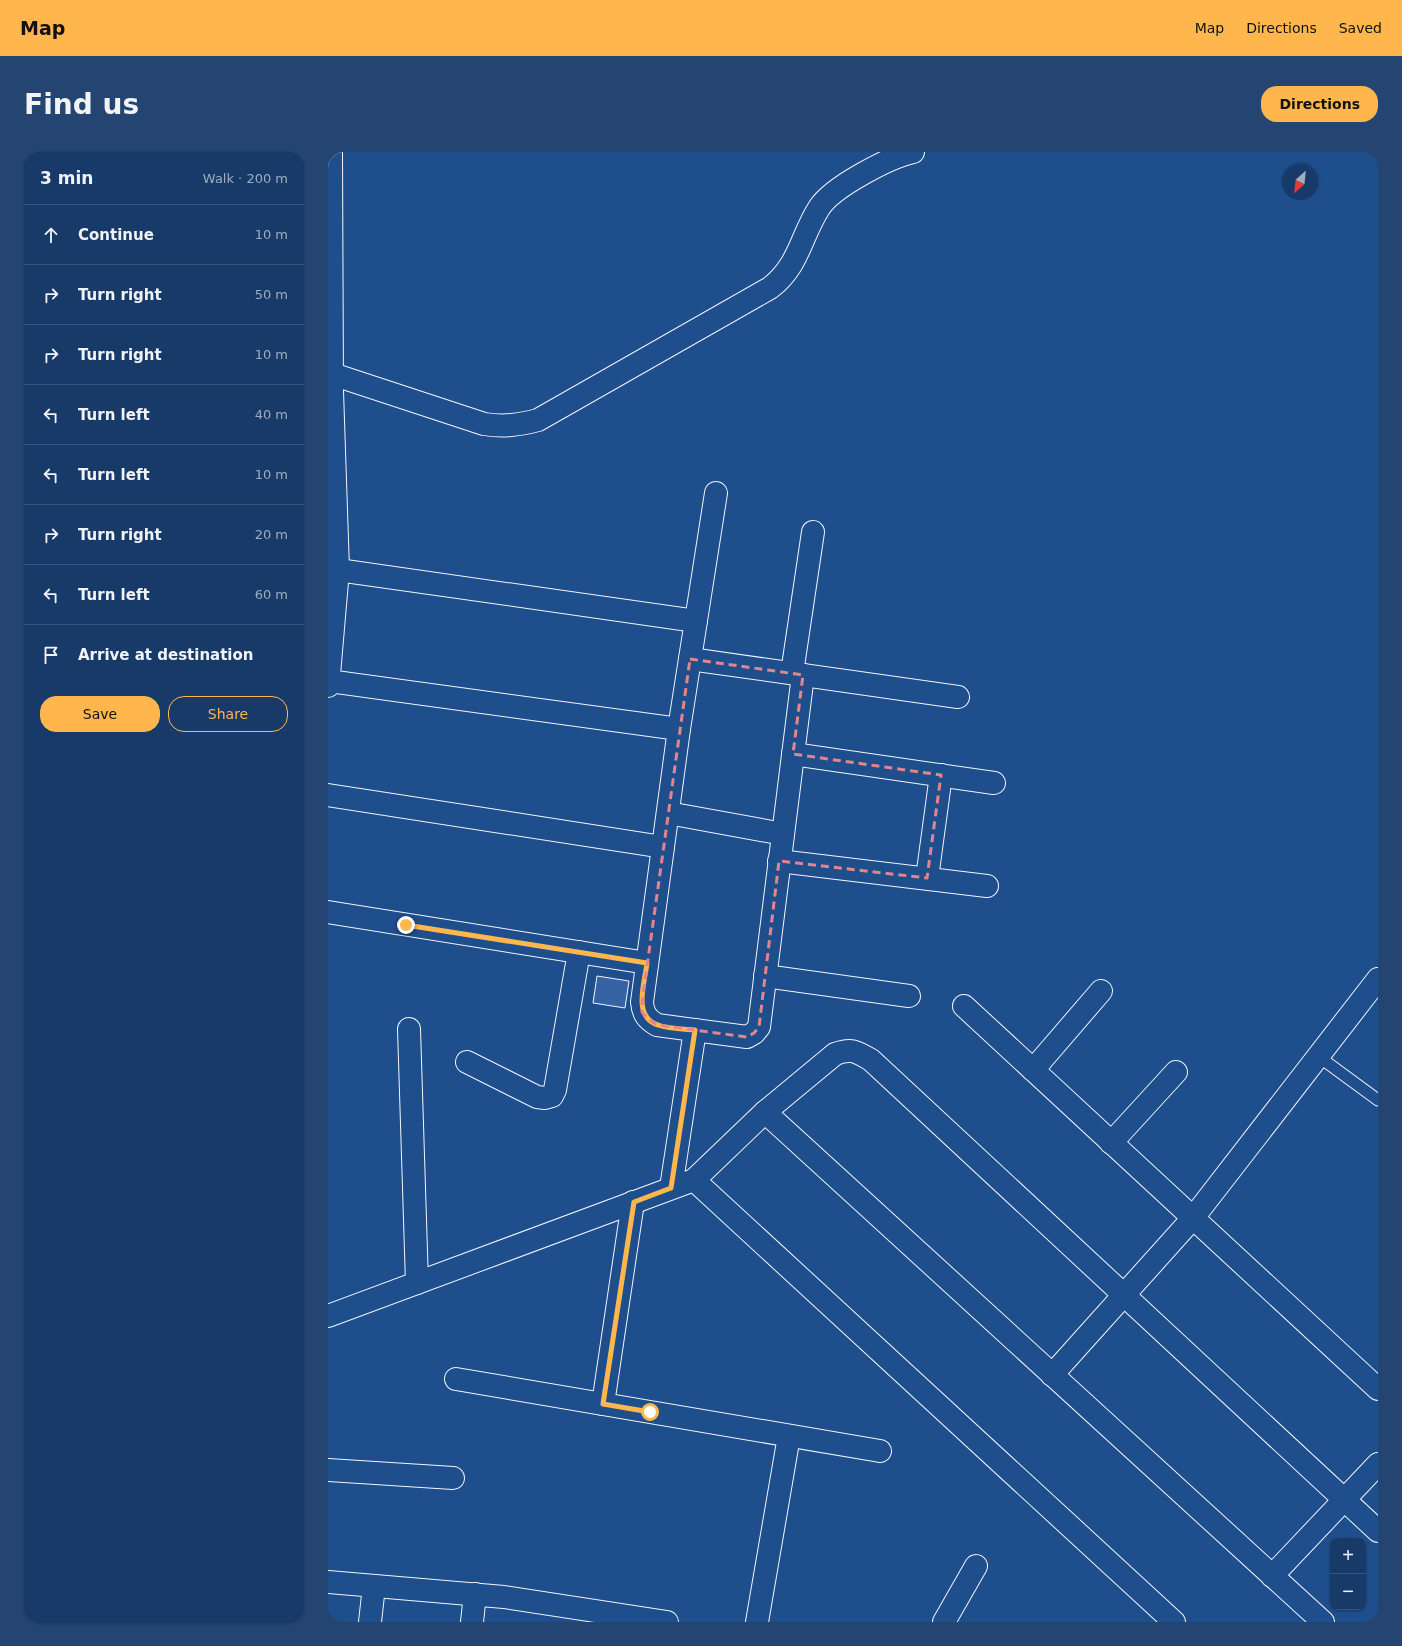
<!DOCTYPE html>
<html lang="en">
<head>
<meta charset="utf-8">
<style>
	body { margin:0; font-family:"DejaVu Sans",sans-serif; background:#244571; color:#f1f3f6 }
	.controls { position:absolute; right:12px; bottom:12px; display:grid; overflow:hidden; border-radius:8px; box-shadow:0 1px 3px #0004 }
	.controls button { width:36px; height:36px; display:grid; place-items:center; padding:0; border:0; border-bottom:1px solid #36547d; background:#173a69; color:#f1f3f6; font:20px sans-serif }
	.compass { position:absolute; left:954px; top:12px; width:36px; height:36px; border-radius:50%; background:#173a69; box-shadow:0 1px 3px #0004; rotate:207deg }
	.stop { position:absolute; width:12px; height:12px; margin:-9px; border:3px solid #ffb74d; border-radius:50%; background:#fff }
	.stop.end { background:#ffb74d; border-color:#fff; box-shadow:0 1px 4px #0008 }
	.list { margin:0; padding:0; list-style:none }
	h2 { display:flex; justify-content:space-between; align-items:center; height:52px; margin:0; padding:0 16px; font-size:17px }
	h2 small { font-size:13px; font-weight:400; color:#9eadc0 }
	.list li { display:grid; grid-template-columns:26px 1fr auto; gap:12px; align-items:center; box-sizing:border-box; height:60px; padding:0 16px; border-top:1px solid #36547d }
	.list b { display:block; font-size:15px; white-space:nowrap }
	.list em { font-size:13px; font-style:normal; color:#9eadc0 }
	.actions { display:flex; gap:8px; padding:12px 16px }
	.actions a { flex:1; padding:9px 0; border:1px solid #ffb74d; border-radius:16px; text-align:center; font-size:14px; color:#ffb74d }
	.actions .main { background:#ffb74d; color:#111 }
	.icon { flex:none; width:22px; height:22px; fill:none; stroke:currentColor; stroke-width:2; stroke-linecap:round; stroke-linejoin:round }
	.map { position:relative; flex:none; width:1050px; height:1470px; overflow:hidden; border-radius:16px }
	header { display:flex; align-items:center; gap:24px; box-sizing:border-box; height:56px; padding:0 20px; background:#ffb74d; color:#111 }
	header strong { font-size:19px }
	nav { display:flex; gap:22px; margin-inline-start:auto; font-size:14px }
	.intro { display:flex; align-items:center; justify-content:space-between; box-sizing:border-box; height:96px; padding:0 24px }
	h1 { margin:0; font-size:28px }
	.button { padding:10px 18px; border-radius:16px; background:#ffb74d; color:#111; font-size:14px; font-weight:700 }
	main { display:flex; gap:24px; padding:0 24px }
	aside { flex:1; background:#173a69; border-radius:16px; box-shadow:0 1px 3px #0004 }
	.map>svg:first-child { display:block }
	.building { fill:#3563a3; stroke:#f2f6ff }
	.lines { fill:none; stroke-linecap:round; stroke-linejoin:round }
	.service-casing { stroke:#f2f6ff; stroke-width:13 }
	.minor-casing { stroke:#f2f6ff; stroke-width:24 }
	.tertiary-casing { stroke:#f2f6ff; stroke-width:24 }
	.service { stroke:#1f4e8c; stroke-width:11 }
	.minor { stroke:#1f4e8c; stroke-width:22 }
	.tertiary { stroke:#1f4e8c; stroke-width:22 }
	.route { stroke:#ffb74d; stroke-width:5 }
	.marked { fill:none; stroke:#e38589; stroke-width:3; stroke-dasharray:8 5; stroke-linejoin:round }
</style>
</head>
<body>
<header>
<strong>Map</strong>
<nav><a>Map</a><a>Directions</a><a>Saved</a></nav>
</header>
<div class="intro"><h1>Find us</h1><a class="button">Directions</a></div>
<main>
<aside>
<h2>3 min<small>Walk · 200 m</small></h2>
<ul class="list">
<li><svg class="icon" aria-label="ahead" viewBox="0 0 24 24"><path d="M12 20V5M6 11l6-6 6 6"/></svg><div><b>Continue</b></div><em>10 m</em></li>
<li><svg class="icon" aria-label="right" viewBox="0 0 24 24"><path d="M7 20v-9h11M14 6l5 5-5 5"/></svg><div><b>Turn right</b></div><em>50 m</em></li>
<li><svg class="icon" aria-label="right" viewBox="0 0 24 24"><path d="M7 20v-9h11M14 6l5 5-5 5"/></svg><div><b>Turn right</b></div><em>10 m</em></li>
<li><svg class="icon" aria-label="left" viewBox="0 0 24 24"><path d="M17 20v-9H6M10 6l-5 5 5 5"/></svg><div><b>Turn left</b></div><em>40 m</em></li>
<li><svg class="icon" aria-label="left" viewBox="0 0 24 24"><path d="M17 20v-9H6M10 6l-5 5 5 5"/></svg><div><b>Turn left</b></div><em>10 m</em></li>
<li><svg class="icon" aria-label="right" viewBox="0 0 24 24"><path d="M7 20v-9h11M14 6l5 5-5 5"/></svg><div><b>Turn right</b></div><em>20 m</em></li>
<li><svg class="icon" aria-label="left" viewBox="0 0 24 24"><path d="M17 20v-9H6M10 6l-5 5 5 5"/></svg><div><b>Turn left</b></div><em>60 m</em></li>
<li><svg class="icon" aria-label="arrive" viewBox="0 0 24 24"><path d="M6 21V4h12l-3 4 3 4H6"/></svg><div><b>Arrive at destination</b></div></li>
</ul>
<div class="actions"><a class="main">Save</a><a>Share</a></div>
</aside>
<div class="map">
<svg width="1050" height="1470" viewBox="0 0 1050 1470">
	<rect width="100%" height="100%" fill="#1f4e8c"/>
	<path class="building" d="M269,824L301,829L297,856L265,851Z"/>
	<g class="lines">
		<defs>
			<path id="service" d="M990,904L1050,948"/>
			<g id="minor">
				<path d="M4,222L156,272C176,275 191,273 210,268L442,136C471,114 473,84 491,56C504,35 562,5 585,0"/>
				<path d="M388,341L351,577L314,850C315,862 319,867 329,873L419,885L426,881L431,875L475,523"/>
				<path d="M10,418L368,469"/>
				<path d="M362,507L630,545"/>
				<path d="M464,521L485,380"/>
				<path d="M0,529L351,577"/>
				<path d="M465,602L666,631"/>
				<path d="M0,643L335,695"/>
				<path d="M340,661L455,682"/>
				<path d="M451,709L659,734"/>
				<path d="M599,726L613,623"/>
				<path d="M0,760L319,811"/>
				<path d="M437,824L581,844"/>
				<path d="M636,854L1050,1237"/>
				<path d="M81,877L89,1131"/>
				<path d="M139,910L209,945L217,946L224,944L227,938L251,800"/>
				<path d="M705,918L773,839"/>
				<path d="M437,960L995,1470"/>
				<path d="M783,991L848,920"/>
				<path d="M366,1028L437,960L507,902C523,896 528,899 543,908L1050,1379"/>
				<path d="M343,1036L367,878"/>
				<path d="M0,1164L366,1028L846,1470"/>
				<path d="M724,1223L865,1066L1050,827"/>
				<path d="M128,1227L552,1299"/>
				<path d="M275,1252L305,1050"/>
				<path d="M0,1318L125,1326"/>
				<path d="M944,1424L1050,1312"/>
				<path d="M0,1430L176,1445L339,1470"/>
				<path d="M42,1470L46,1434"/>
				<path d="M144,1470L147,1442"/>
				<path d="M429,1470L461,1284"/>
				<path d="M616,1470L648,1414"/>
			</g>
			<path id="tertiary" d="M0,534L10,418L4,239L3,0"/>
		</defs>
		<use href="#service" class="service-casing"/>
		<use href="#minor" class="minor-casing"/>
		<use href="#tertiary" class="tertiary-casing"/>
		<use href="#service" class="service"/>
		<use href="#minor" class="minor"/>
		<use href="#tertiary" class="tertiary"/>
	</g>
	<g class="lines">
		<path class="route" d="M78,773L319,811C317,830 304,865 330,873C341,877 355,877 367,878L343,1036L306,1050L275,1252L322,1260"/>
	</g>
	<path class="marked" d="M362,507L475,523L465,602L613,623L599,726L451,709L431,875L426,881L419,885L329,873L320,867L314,860V850Z"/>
</svg>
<div class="controls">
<button>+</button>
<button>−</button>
</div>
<svg class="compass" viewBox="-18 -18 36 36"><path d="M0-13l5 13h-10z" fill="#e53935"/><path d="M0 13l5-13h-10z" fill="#9eadc0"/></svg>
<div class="stop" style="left:322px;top:1260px"></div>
<div class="stop end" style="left:78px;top:773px"></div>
</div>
</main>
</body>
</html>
